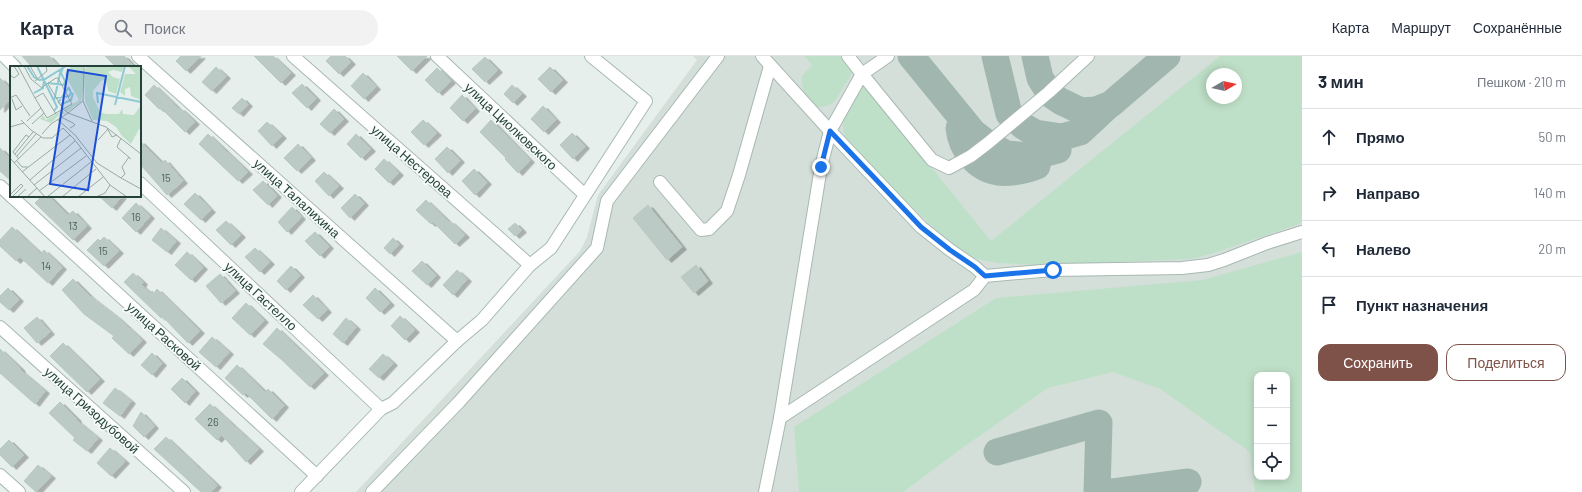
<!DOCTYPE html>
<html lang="ru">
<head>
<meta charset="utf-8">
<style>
	body { margin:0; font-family:Barlow,sans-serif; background:#f2f2f3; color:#1f2937 }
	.controls { position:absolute; right:12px; bottom:12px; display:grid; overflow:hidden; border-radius:8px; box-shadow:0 2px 10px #0003 }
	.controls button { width:36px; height:36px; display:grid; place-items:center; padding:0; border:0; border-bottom:1px solid #e0e1e3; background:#fff; color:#1f2937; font:20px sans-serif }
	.compass { position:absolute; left:1206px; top:12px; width:36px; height:36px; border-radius:50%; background:#fff; box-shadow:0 2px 10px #0003; rotate:81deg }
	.stop { position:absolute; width:12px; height:12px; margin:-9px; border:3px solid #1a73e8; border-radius:50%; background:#fff }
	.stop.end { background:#1a73e8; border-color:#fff; box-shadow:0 1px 4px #0008 }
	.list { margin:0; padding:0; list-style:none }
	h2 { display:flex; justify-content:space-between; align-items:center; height:52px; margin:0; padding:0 16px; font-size:17px }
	h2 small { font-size:13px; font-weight:400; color:#747a83 }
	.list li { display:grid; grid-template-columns:26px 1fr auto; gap:12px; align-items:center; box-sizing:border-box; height:56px; padding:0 16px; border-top:1px solid #e0e1e3 }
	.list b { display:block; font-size:15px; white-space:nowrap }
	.list em { font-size:13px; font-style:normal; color:#747a83 }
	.actions { display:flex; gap:8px; padding:12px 16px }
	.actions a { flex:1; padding:9px 0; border:1px solid #7f5249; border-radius:12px; text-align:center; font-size:14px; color:#7f5249 }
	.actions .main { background:#7f5249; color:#fff }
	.icon { flex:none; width:22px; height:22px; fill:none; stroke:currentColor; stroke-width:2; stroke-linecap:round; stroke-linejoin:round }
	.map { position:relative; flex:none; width:1302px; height:436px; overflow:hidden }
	header { display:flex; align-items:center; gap:24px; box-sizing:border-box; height:56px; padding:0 20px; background:#fff; border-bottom:1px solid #e0e1e3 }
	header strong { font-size:19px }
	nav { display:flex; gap:22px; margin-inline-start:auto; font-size:14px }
	.search { width:280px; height:36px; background:#f2f2f3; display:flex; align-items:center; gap:10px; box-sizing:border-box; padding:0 14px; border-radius:22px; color:#747a83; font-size:15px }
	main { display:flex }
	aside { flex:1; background:#fff }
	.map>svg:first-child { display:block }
	.built { fill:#d4dfda; fill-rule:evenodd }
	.green { fill:#bfe0c8; fill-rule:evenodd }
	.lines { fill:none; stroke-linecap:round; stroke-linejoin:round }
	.taxiway { stroke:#a2b6b0; stroke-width:27 }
	.building { fill:#bbcac4; stroke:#b8c9c2; filter:url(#shadow) }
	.minor-casing { stroke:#a8b8b2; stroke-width:14 }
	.minor { stroke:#fff; stroke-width:12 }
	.route { stroke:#1a73e8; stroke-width:5 }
	.labels { text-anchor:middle; stroke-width:3.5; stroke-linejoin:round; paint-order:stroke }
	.number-label { font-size:11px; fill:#4a645c }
	.street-label { font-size:13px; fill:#24423a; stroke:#f7fbf9 }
	.inset-river { fill:none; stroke:#8ec9d4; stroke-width:2 }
	.inset-road { fill:none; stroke:#98aaa4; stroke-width:1 }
	.view { fill:#1d4ed8; fill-opacity:0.15; stroke:#1d4ed8; stroke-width:2 }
	.inset-edge { fill:none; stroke:#24423a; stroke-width:2 }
</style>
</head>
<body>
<header>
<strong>Карта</strong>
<div class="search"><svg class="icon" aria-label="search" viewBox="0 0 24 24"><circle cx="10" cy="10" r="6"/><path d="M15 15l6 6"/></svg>Поиск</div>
<nav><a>Карта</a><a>Маршрут</a><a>Сохранённые</a></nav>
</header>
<main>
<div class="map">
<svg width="1302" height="436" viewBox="0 0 1302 436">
	<defs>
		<filter id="shadow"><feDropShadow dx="4.5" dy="2.5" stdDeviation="0" flood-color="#0004"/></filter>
	</defs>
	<rect width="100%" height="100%" fill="#e6efeb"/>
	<path class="built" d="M693,0H1302V436H356L580,195L587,181L598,139L697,4ZM1212,18H1236V42H1212ZM1257,319H1287V421H1257Z"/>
	<g class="green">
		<path d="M804,0H840L853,16L834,46L827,50L817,51C806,42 801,34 802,20L812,9Z"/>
		<path d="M1220,0H1302V167L1214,197L1191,203L1037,209L998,207L976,203L955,192L859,101L849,89L844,77L842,62L853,37L864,28L991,185ZM1212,18H1236V42H1212Z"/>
		<path d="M1302,196V436H1255L1250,396L1160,333L1113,316L1048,332L965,390L903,436H799L794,371L996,242L1202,224ZM1257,319H1287V421H1257Z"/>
	</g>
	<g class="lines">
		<g class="taxiway">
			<path d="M911,0L973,76L983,84L1006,98L1035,100L1058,94"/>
			<path d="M995,0L1009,58L1023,70L1035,77L1062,81L1080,76L1109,49"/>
			<path d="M1035,0L1040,22L1050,38L1060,45L1081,55L1096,54L1111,48L1167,0"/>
			<path d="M959,72C961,93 977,113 998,116C1008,118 1028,114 1037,110"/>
			<path d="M997,396L1099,367L1097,436"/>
			<path d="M1113,436L1188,426"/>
		</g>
	</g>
	<g class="building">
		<path d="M22,0H49L59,11H32Z"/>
		<path d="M105,0H124L135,11H116Z"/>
		<path d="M181,0H201L186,15L176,5Z"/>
		<path d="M254,0H273L291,17L281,27Z"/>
		<path d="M331,0H345L351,6L339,18L326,5Z"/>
		<path d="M397,0H427L412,15Z"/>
		<path d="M485,1L498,14L485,26L472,13Z"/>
		<path d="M216,11L226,20L212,35L202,26Z"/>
		<path d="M550,11L563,24L551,36L538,23Z"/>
		<path d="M437,12L451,25L438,37L425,24Z"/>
		<path d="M363,17L376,31L364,43L351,30Z"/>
		<path d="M0,22L11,33V42L0,54Z"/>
		<path d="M302,28L316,42L307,52L292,37Z"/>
		<path d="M154,29L179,53L180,52L195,66L185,76L161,52L159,53L145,39Z"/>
		<path d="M512,29L522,38L513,47L504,38Z"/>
		<path d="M462,39L475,53L463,65L450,52Z"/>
		<path d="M242,42L248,48L239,58L232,52Z"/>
		<path d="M543,50L556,64L544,76L531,63Z"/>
		<path d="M334,53L344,63L330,77L320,68Z"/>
		<path d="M423,64L437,77L424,89L411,76Z"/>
		<path d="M491,64L530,104L518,117L505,103L506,102L480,76Z"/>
		<path d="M267,66L282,80L272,90L258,75Z"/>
		<path d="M572,77L585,90L573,103L560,89Z"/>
		<path d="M208,78L248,116L238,125L199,88Z"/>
		<path d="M356,78L371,93L361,102L347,88Z"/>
		<path d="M140,85L162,107L165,104L183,125L167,139L140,108Z"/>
		<path d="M298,88L311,102L297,115L284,102Z"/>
		<path d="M447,91L460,104L448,117L435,103Z"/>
		<path d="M0,92L11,103V125L0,115Z"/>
		<path d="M384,103L399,117L389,127L375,113Z"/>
		<path d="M474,113L487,126L475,139L462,125Z"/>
		<path d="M324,116L339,130L329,140L315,125Z"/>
		<path d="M263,125L277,139L268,149L253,134Z"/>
		<path d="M195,137L211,154L201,164L184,148Z"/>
		<path d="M355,138L364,147L350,162L341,152Z"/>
		<path d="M42,140H49L68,159L73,155L87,170L73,184L35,147Z"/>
		<path d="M99,140H122L112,152Z"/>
		<path d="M426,144L449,166L450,165L465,179L455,188L433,166L431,168L416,154Z"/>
		<path d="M136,147L150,160L136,176L122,162Z"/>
		<path d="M648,149L682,191L667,204L633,162Z"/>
		<path d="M292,151L301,161L287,176L278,166Z"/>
		<path d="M226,165L241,179L231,189L216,174Z"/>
		<path d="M515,167L522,174L515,180L508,173Z"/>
		<path d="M12,171L41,198L44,194L62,211L48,227L20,201L16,205L0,190V184Z"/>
		<path d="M161,172L176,185L167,196L152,184Z"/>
		<path d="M315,176L329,190L320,200L305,185Z"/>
		<path d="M104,181L119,195L104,210L87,194L98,183L100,185Z"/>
		<path d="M393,182L399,188L390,198L384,192Z"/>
		<path d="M255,192L270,206L260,216L245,201Z"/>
		<path d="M187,196L203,211L191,224L175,209Z"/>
		<path d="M422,205L436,219L427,229L412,215Z"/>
		<path d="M696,209L708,225L694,237L681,221Z"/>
		<path d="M291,210L300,219L286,234L277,225Z"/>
		<path d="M457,214L467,223L453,239L443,229Z"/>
		<path d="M133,217L143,226L141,229L150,237L152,235L154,237L157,233L200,275L188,287L162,260L161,262L124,226Z"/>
		<path d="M220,218L235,235L221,247L206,230Z"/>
		<path d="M73,223L91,241L117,261L142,284L129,298L112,282L114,280L84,258L62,234Z"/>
		<path d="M8,232L19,243L9,254L0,246V240Z"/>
		<path d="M375,232L390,247L380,256L366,242Z"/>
		<path d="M313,239L327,254L318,263L303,249Z"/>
		<path d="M246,247L264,264L250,279L232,262Z"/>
		<path d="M400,260L415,274L405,284L391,270Z"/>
		<path d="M37,261L50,276L37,287L24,272Z"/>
		<path d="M346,262L356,271L343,287L333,278Z"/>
		<path d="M277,272L324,317L310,331L282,304L263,288Z"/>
		<path d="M212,281L229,296L216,311L199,296Z"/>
		<path d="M63,287L100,323L87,336L50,300Z"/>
		<path d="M0,293L21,313L20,314L45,335L35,348L0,317Z"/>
		<path d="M152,297L162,307L152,319L141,309Z"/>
		<path d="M383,298L393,307L379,322L369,313Z"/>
		<path d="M237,309L265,336L268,333L284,349L272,363L246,337L243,339L225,322Z"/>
		<path d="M182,322L195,335L185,347L171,333Z"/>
		<path d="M115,332L131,345L120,360L103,347Z"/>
		<path d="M60,346L77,363L76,364L98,382L87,395L73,384L75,382L49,357Z"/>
		<path d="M210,348L259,393L246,406L222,379L217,384L195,363Z"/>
		<path d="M141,356L154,370L144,381L133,370Z"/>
		<path d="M166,381L217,429L211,436H201L154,393Z"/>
		<path d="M9,384L24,399L12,411L0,399V393Z"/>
		<path d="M110,392L125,405L111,420L97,407Z"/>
		<path d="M38,409L51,420L36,436L24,425Z"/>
	</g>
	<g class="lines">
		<defs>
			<g id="minor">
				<path d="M4,0L15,11"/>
				<path d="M138,0L457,285"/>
				<path d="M293,0L530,209"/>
				<path d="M437,0L585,139"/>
				<path d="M762,0L830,75L821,111L780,362L765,436"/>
				<path d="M848,0L862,18L830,75L921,171L950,194L975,211L985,220L1053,214L1182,212L1208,209L1224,204L1267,187L1302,176"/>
				<path d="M888,0L862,18L932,104L949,112L971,100L988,87L1049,36L1088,0"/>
				<path d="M660,126L701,174L709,173L727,155L739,119L770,10"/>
				<path d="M140,127L381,353"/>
				<path d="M0,130L11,140"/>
				<path d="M11,140L317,420"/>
				<path d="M0,271L184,436"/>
				<path d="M780,362L974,234L985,220"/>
				<path d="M0,419L19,436"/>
				<path d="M301,436L381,353L393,347L457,285L482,264L530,209L551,192L646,45L591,0"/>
				<path d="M372,436L459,346L597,192L607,145L718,0"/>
			</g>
		</defs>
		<use href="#minor" class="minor-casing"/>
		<use href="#minor" class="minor"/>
	</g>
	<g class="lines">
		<path class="route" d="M821,111L830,75L921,171L950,194L975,211L985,220L1053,214"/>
	</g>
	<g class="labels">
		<g class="number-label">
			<text x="166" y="126">15</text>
			<text x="136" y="165">16</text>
			<text x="73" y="174">13</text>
			<text x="103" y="199">15</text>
			<text x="46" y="214">14</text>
			<text x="213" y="370">26</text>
		</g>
		<g class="street-label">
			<text transform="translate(511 70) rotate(43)" y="5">улица Циолковского</text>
			<text transform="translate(412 105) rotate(41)" y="5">улица Нестерова</text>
			<text transform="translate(297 142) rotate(42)" y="5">улица Талалихина</text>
			<text transform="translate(261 240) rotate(43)" y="5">улица Гастелло</text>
			<text transform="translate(164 280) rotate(42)" y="5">улица Расковой</text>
			<text transform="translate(92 354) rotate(42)" y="5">улица Гризодубовой</text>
		</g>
	</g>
	<g transform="translate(10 10)">
		<rect width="131" height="131" fill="#e6efeb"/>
		<path d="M62,0H73L74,17L71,36L57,46L54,43L69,34L55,9L56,5ZM77,0H114L112,6L103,4L98,6L103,11L110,13L106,28L98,25L96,15L92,14L83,25V31L90,46L96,48H109L112,43L113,48L124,49L131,39V64L129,63L121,78L112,70L106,61L97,55L83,54L75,35L74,5ZM118,0H131V34L121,30L120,21L115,23V30L110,26L115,8H126ZM53,44L55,48H50L41,57L30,53L33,49L36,54Z" fill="#bfe0c8"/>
		<path class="inset-river" d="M17,0L24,11L29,14L35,13L56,0M27,0L47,41L44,45M38,17L54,19L55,15L51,7L53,2M24,27L33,22L34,15M46,32L59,30L61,27L59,22M44,35L51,3M48,37L59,21M88,37L87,27L131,36M50,39L61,34L63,27M105,39L115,0"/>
		<path class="inset-road" d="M8,0L25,32M14,0L21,13L32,22M20,0L27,12M0,9L4,12L9,8L4,0M25,15L37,5L36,0M32,21L46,12H48L62,38L53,43L38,18M33,27L25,32L37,52L53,43L58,47L73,35L74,0M33,27L46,48M0,32L6,29L20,50M2,33L6,44L12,40M73,35L82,55M51,51L63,57L65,59L60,62M47,53L65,69L87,97L111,112L115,108L112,101L119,91M11,54L21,64L33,72H42L53,62L64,73L100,119L117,131M17,55L31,42M22,58L34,47M0,61L14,57M97,62L102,71L107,69M32,68L41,58L58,47L96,61L131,88M111,72L107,81L121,93M88,74L98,63M5,88L23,66M7,90L26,68M0,92L35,131M9,93L3,86L16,69L19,71M7,95L12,101H18M4,97L31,71M12,106L60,69M111,112L131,123M20,114L65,75M24,119L71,82M29,125L76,90M0,129L11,118L13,120M2,131L13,120M7,131L16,123M17,131L27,122M37,131L81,96M52,131L86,103M68,131L93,111M86,131L95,127L100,119"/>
		<path class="view" d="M58,4L96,10L78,124L40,118Z"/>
		<rect width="131" height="131" class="inset-edge"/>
	</g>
</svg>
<div class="controls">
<button>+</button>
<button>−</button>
<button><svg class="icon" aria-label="locate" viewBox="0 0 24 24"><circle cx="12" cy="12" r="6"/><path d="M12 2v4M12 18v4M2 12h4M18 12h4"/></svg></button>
</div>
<svg class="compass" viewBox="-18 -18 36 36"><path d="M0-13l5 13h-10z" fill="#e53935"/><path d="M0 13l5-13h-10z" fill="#747a83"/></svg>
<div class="stop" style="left:1053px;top:214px"></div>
<div class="stop end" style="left:821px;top:111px"></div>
</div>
<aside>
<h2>3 мин<small>Пешком · 210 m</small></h2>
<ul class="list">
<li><svg class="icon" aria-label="ahead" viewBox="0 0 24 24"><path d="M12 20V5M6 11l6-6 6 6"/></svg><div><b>Прямо</b></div><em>50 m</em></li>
<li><svg class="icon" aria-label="right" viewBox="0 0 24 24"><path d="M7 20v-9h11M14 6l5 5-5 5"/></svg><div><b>Направо</b></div><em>140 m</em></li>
<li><svg class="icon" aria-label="left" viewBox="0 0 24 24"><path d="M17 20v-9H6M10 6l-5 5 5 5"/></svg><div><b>Налево</b></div><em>20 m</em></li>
<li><svg class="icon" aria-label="arrive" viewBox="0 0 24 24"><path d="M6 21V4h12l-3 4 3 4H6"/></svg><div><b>Пункт назначения</b></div></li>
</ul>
<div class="actions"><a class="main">Сохранить</a><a>Поделиться</a></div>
</aside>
</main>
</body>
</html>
